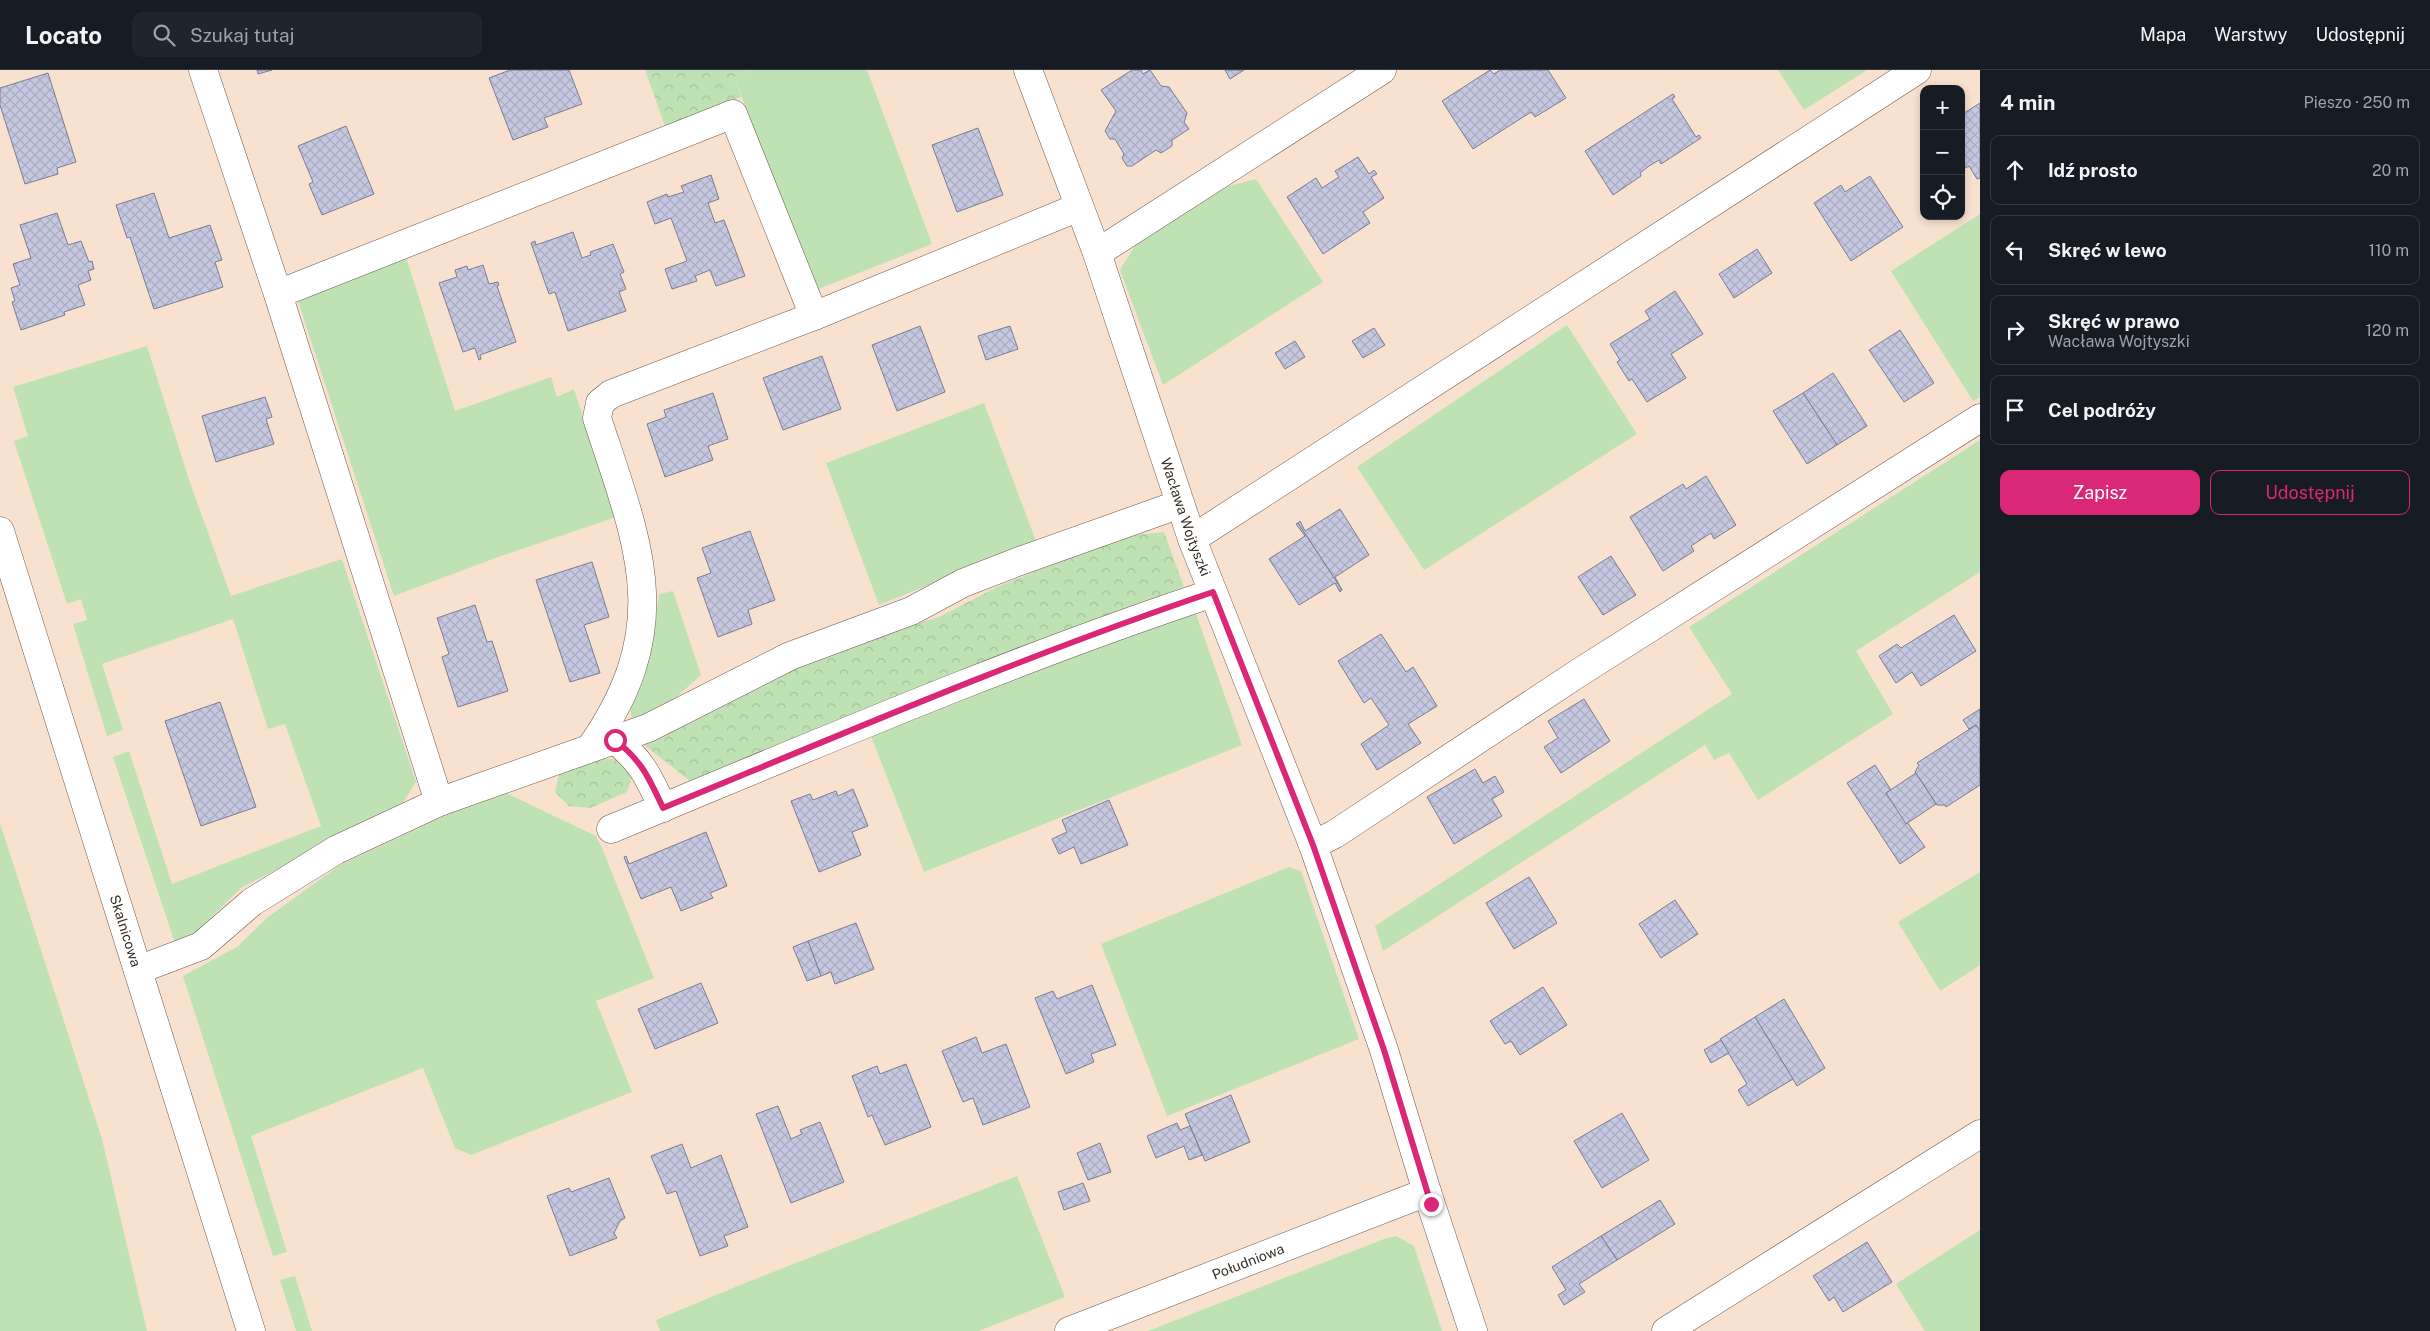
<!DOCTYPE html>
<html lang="pl">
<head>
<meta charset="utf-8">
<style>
	body { margin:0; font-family:"Public Sans",sans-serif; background:#20242c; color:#f1f3f6 }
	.controls { position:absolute; right:15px; top:15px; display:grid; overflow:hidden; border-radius:10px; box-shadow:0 2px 8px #0003 }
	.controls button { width:45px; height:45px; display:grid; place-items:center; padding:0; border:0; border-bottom:1px solid #363941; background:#171b24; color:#f1f3f6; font:25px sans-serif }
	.stop { position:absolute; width:15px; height:15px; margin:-11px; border:4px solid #db2777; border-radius:50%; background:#fff }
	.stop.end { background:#db2777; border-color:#fff; box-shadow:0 1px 5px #0008 }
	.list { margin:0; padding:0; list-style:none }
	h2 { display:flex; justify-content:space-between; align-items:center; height:65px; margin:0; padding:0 20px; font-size:21px }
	h2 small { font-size:16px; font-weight:400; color:#9ea1a6 }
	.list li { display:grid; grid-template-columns:32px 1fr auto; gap:15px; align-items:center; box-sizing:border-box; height:70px; margin:0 10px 10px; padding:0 10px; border:1px solid #363941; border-radius:10px }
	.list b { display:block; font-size:19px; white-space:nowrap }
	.list p { margin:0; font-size:16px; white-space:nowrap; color:#9ea1a6 }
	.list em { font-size:16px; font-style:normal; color:#9ea1a6 }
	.actions { display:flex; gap:10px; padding:15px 20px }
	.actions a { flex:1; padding:11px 0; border:1px solid #db2777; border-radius:10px; text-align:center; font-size:18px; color:#db2777 }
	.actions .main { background:#db2777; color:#fff }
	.icon { flex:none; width:28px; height:28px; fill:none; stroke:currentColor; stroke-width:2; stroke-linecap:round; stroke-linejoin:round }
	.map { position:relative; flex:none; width:1980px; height:1261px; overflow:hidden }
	header { display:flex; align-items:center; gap:30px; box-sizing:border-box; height:70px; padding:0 25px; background:#171b24; border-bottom:1px solid #363941 }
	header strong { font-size:24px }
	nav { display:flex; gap:28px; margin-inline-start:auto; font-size:18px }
	.search { width:350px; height:45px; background:#20242c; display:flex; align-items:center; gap:12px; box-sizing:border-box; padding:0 18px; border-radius:10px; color:#9ea1a6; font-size:19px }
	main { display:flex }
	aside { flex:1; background:#171b24 }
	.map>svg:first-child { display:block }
	.grass { fill:#bfe2b4 }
	.forest { fill:url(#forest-crowns) }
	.building { fill:url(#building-cross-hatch); stroke:#7b7d94 }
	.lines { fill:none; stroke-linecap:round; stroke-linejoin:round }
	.minor-casing { stroke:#6c584a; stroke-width:29 }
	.minor { stroke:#fff; stroke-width:28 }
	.route { stroke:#db2777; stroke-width:6 }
	.labels { text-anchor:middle; stroke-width:4.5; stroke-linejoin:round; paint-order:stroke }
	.street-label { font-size:14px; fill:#362e27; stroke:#fff }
</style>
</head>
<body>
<header>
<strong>Locato</strong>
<div class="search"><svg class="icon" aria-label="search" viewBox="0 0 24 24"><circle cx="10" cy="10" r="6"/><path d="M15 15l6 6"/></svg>Szukaj tutaj</div>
<nav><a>Mapa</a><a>Warstwy</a><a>Udostępnij</a></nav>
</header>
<main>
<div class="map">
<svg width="1980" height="1261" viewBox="0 0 1980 1261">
	<defs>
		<pattern id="forest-crowns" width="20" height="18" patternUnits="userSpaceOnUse" patternTransform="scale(1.25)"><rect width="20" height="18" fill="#bfe2b4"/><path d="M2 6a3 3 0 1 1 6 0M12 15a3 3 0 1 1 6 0" fill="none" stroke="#a5c29b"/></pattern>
		<pattern id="building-cross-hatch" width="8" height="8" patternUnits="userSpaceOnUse" patternTransform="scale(1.25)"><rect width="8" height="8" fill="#c6c8e1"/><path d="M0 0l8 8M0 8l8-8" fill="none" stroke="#abacc1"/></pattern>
	</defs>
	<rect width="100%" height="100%" fill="#f9e1d0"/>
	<g class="grass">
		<path d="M754,0H867L932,174L816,220L734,7Z"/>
		<path d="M1778,0H1867L1804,40Z"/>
		<path d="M1256,109L1323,212L1163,315L1120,200L1138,171L1218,119Z"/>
		<path d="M1980,144V327L1973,331L1891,201Z"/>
		<path d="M406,187L455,341L551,307L557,327L574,319L616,447L501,486L394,526L297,228Z"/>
		<path d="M1567,255L1637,364L1424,500L1357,397Z"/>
		<path d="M147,276L189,410L231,526L342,489L416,712L400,737L242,817L190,868L176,876L113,687L129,681L172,814L321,756L285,654L268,659L233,549L102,594L123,660L107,666L73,554L87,550L81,529L67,534L14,371L28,366L13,317Z"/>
		<path d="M984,333L1036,471L879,535L826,393Z"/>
		<path d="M1980,370V502L1856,581L1893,644L1758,730L1729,683L1714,690L1705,675L1383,881L1375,856L1732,624L1689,557Z"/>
		<path d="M673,521L701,605L666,636L632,652L630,636L643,611L653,571L659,524Z"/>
		<path d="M1194,538L1242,675L924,802L869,661Z"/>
		<path d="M504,722L596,766L602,778L654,908L596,931L632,1022L471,1085L455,1078L423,998L251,1066L287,1182L273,1186L183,906L237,877L268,847L340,795L446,745Z"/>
		<path d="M0,753L102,1069L147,1261H0Z"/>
		<path d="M1289,797L1301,801L1359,969L1167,1046L1101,874Z"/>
		<path d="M1980,802V895L1940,921L1898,852Z"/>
		<path d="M1017,1106L1065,1227L979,1261H660L656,1250L745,1213Z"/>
		<path d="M1980,1160V1261H1925L1896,1214Z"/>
		<path d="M1396,1166L1414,1176L1442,1261H1148L1384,1169Z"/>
		<path d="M295,1206L312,1261H296L280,1210Z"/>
	</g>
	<g class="forest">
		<path d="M645,0H754L734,7L741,27L665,56Z"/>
		<path d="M1164,462L1184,517L691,712L642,673L740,620L870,567L939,547L997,517L1094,477L1135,465Z"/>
		<path d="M592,688L625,690L634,702L627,722L590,738L569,736L555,722L559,704Z"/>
	</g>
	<g class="building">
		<path d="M257,0H272L258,4Z"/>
		<path d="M510,0H569L582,34L544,48L548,57L513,70L489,8Z"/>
		<path d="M1132,0H1141L1143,4L1150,0L1161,16L1169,17L1187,43L1184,52L1189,59L1172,70V76L1161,83L1156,80L1132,96H1127L1122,88L1124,84L1115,69H1110L1105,61L1116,41L1101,20Z"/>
		<path d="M1225,0H1244L1230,9Z"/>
		<path d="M1490,0L1494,4L1500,0H1548L1566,28L1535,47L1531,42L1473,79L1442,31Z"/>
		<path d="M48,3L76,92L57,98L58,104L25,114L0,35V18Z"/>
		<path d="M1673,24L1675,27L1672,29L1696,67L1699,65L1701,68L1661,94L1659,90L1649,96L1640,103L1641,106L1613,125L1585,81Z"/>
		<path d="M1980,33V108L1977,109L1969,96L1961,100V45Z"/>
		<path d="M346,56L374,124L322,145L309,114L313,112L298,76Z"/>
		<path d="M978,58L1003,125L957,142L932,75Z"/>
		<path d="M1358,87L1369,104L1374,100L1377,104L1371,107L1384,128L1363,142L1370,153L1323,184L1287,127L1316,108L1322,118L1339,107L1335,101Z"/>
		<path d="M711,105L719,129L708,133L715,153L724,150L745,206L716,216L710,200L695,206L697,211L672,219L665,199L687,191L671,148L655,154L647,132L667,124L668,127L684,122L681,116Z"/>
		<path d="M1870,106L1903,157L1851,191L1814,133L1841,115L1845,122Z"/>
		<path d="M154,123L169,168L210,155L222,190L215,192L223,217L154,239L130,167L127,168L116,135Z"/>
		<path d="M57,143L68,175L81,171L89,192L92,191L94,199L88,201L91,210L78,215L85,235L64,242L65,245L21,260L12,232L15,231L11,218L20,215L13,194L31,188L20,155Z"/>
		<path d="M573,162L582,188L591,185L590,182L613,174L624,202L620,204L626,219L619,222L626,241L568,261L555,222L549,224L531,173L535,171L536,175Z"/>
		<path d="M1757,179L1772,203L1734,228L1719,204Z"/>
		<path d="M483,195L489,214L498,212L499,215L497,216L516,272L480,285L481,289L479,290L475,278L463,282L439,213L457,207L455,200L467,196L468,200Z"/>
		<path d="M1675,221L1703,264L1671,284L1686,308L1647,332L1632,309L1629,311L1617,292L1620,290L1610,274L1650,249L1645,241Z"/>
		<path d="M920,256L945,322L897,341L872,275Z"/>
		<path d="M1010,256L1018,279L986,290L978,266Z"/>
		<path d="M1374,258L1385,275L1363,288L1352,271Z"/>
		<path d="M1900,260L1934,313L1904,332L1869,280Z"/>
		<path d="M1295,271L1305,287L1285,299L1275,283Z"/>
		<path d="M822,286L841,339L783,360L763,308Z"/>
		<path d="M1833,303L1867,356L1837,375L1803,323Z"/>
		<path d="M713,323L728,369L708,376L713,390L665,407L647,354L666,347L664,340Z"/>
		<path d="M1803,323L1837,375L1807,394L1773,341Z"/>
		<path d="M265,327L272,347L266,349L274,374L216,392L202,346Z"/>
		<path d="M1706,406L1736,455L1714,469L1711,463L1691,476L1694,481L1663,501L1630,447L1683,414L1686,419Z"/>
		<path d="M1340,439L1369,485L1335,507L1342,520L1298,453L1300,451L1305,461Z"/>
		<path d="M1298,453L1342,520L1340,522L1335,513L1299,535L1269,489L1305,466L1296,454Z"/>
		<path d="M750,461L775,530L748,540L752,554L718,567L697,508L711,503L702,478Z"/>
		<path d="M1611,486L1636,525L1603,545L1578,507Z"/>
		<path d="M592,492L609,547L584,555L600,603L570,612L536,510Z"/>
		<path d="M475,535L487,572L492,571L508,621L458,637L442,587L449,584L437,548Z"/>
		<path d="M1954,545L1976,581L1921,616L1912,602L1896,613L1879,586L1897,574L1901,578Z"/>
		<path d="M1381,564L1406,602L1413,597L1437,636L1408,654L1421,673L1377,700L1361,674L1389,655L1371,628L1364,633L1338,591Z"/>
		<path d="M1584,629L1610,671L1561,703L1544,677L1558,668L1548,651Z"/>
		<path d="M220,632L256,737L201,756L165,651Z"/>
		<path d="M1980,639V661L1976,655L1969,659L1963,650Z"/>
		<path d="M1976,655L1980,661V715L1946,737L1945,735H1937L1915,702L1919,695L1917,693Z"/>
		<path d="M1875,695L1891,720L1886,723L1925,777L1900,794L1847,713Z"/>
		<path d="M1475,699L1483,713L1495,706L1504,722L1492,729L1502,746L1454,774L1427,727Z"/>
		<path d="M1916,703L1936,734L1906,754L1886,723Z"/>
		<path d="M853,719L868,756L852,762L861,785L819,802L791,731L810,724L813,730L836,721L838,726Z"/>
		<path d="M1109,730L1128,775L1081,794L1074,777L1059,784L1052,769L1067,762L1062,750Z"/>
		<path d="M706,762L727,816L710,823L713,828L681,841L671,817L641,829L624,787L626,786L629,794Z"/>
		<path d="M1529,807L1557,853L1514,879L1486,833Z"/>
		<path d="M1675,830L1698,864L1661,888L1639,854Z"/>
		<path d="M856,853L874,899L835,914L831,902L821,906L808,871Z"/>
		<path d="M808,871L821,906L807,911L793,877Z"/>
		<path d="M701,913L718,953L655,979L638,939Z"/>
		<path d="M1092,915L1116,975L1091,984L1094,992L1066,1004L1035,928L1053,921L1057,929Z"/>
		<path d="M1543,917L1567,955L1520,985L1511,971L1505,974L1490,951Z"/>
		<path d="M1784,929L1825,998L1797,1016L1755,947Z"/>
		<path d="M1755,947L1793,1009L1748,1036L1738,1020L1747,1014L1720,969Z"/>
		<path d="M976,967L982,983L1006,974L1030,1037L983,1055L973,1028L963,1032L942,981Z"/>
		<path d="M1721,970L1729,983L1711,993L1704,980Z"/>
		<path d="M906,994L931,1057L885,1075L872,1045L868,1047L852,1006L877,996L880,1004Z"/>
		<path d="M1231,1025L1250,1072L1205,1091L1185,1044Z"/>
		<path d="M778,1036L791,1069L802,1064L800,1060L820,1052L844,1112L791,1133L756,1044Z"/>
		<path d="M1622,1043L1649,1090L1602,1118L1574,1071Z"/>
		<path d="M1177,1053L1180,1060L1190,1056L1202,1085L1189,1090L1184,1076L1156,1088L1147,1066Z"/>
		<path d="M1100,1073L1111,1102L1088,1110L1077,1083Z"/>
		<path d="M682,1074L691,1098L721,1085L748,1157L724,1166L728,1176L700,1186L676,1121L667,1124L651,1086Z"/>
		<path d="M609,1108L625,1148L620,1151L614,1163L617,1168L570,1186L547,1126L569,1118L571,1122Z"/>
		<path d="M1083,1113L1090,1131L1064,1140L1058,1122Z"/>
		<path d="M1660,1130L1675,1154L1617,1190L1601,1166Z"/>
		<path d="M1601,1166L1617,1190L1579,1214L1585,1222L1564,1235L1558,1225L1566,1220L1552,1197Z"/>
		<path d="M1867,1172L1892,1212L1843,1242L1834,1227L1829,1231L1813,1206Z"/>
	</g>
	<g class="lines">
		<defs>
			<g id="minor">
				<path d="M203,0L278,224"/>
				<path id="s1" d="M1028,0L1097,183L1192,469L1313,775L1384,980L1427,1122L1473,1261"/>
				<path d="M1097,183L1382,0"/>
				<path id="s2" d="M0,461L251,1261"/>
				<path d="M1192,469L1917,0"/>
				<path d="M615,670C642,691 649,708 663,738"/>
				<path d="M591,677C676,555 639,476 597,348L600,333L611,324L814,246"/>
				<path d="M439,732L278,224L733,44L814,246L1079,137"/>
				<path d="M611,759C810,677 1008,591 1213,523"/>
				<path d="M1313,775L1335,764L1577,604L1980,348"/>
				<path d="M138,900L201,876L252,832L336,780L439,732L648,658L790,586L911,541L963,513L1017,492L1180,434"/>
				<path id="s3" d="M1069,1261L1427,1122"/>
				<path d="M1666,1261L1980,1064"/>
			</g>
		</defs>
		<use href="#minor" class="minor-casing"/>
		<use href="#minor" class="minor"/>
	</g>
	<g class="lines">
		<path class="route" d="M615,670C642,691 649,708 663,738C845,663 1026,585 1213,522L1313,775L1384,980L1431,1134"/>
	</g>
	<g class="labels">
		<g class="street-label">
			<text dy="5" stroke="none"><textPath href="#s1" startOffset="474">Wacława Wojtyszki</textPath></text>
			<text dy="5" stroke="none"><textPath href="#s2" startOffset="419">Skalnicowa</textPath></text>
			<text dy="5" stroke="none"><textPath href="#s3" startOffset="192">Południowa</textPath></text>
		</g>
	</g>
</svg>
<div class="controls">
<button>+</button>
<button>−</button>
<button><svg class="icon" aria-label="locate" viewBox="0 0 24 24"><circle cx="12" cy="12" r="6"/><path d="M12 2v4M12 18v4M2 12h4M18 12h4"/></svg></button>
</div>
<div class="stop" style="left:615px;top:670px"></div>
<div class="stop end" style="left:1431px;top:1134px"></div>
</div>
<aside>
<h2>4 min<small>Pieszo · 250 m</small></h2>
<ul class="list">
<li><svg class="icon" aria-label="ahead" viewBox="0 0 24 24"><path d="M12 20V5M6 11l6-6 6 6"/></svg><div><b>Idź prosto</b></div><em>20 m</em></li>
<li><svg class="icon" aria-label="left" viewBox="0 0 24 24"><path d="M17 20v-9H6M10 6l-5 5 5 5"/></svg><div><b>Skręć w lewo</b></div><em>110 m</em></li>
<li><svg class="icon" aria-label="right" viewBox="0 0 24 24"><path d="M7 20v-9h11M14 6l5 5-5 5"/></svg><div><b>Skręć w prawo</b><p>Wacława Wojtyszki</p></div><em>120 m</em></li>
<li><svg class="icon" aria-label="arrive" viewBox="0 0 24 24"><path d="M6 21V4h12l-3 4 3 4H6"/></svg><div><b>Cel podróży</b></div></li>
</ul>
<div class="actions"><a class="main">Zapisz</a><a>Udostępnij</a></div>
</aside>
</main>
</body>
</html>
